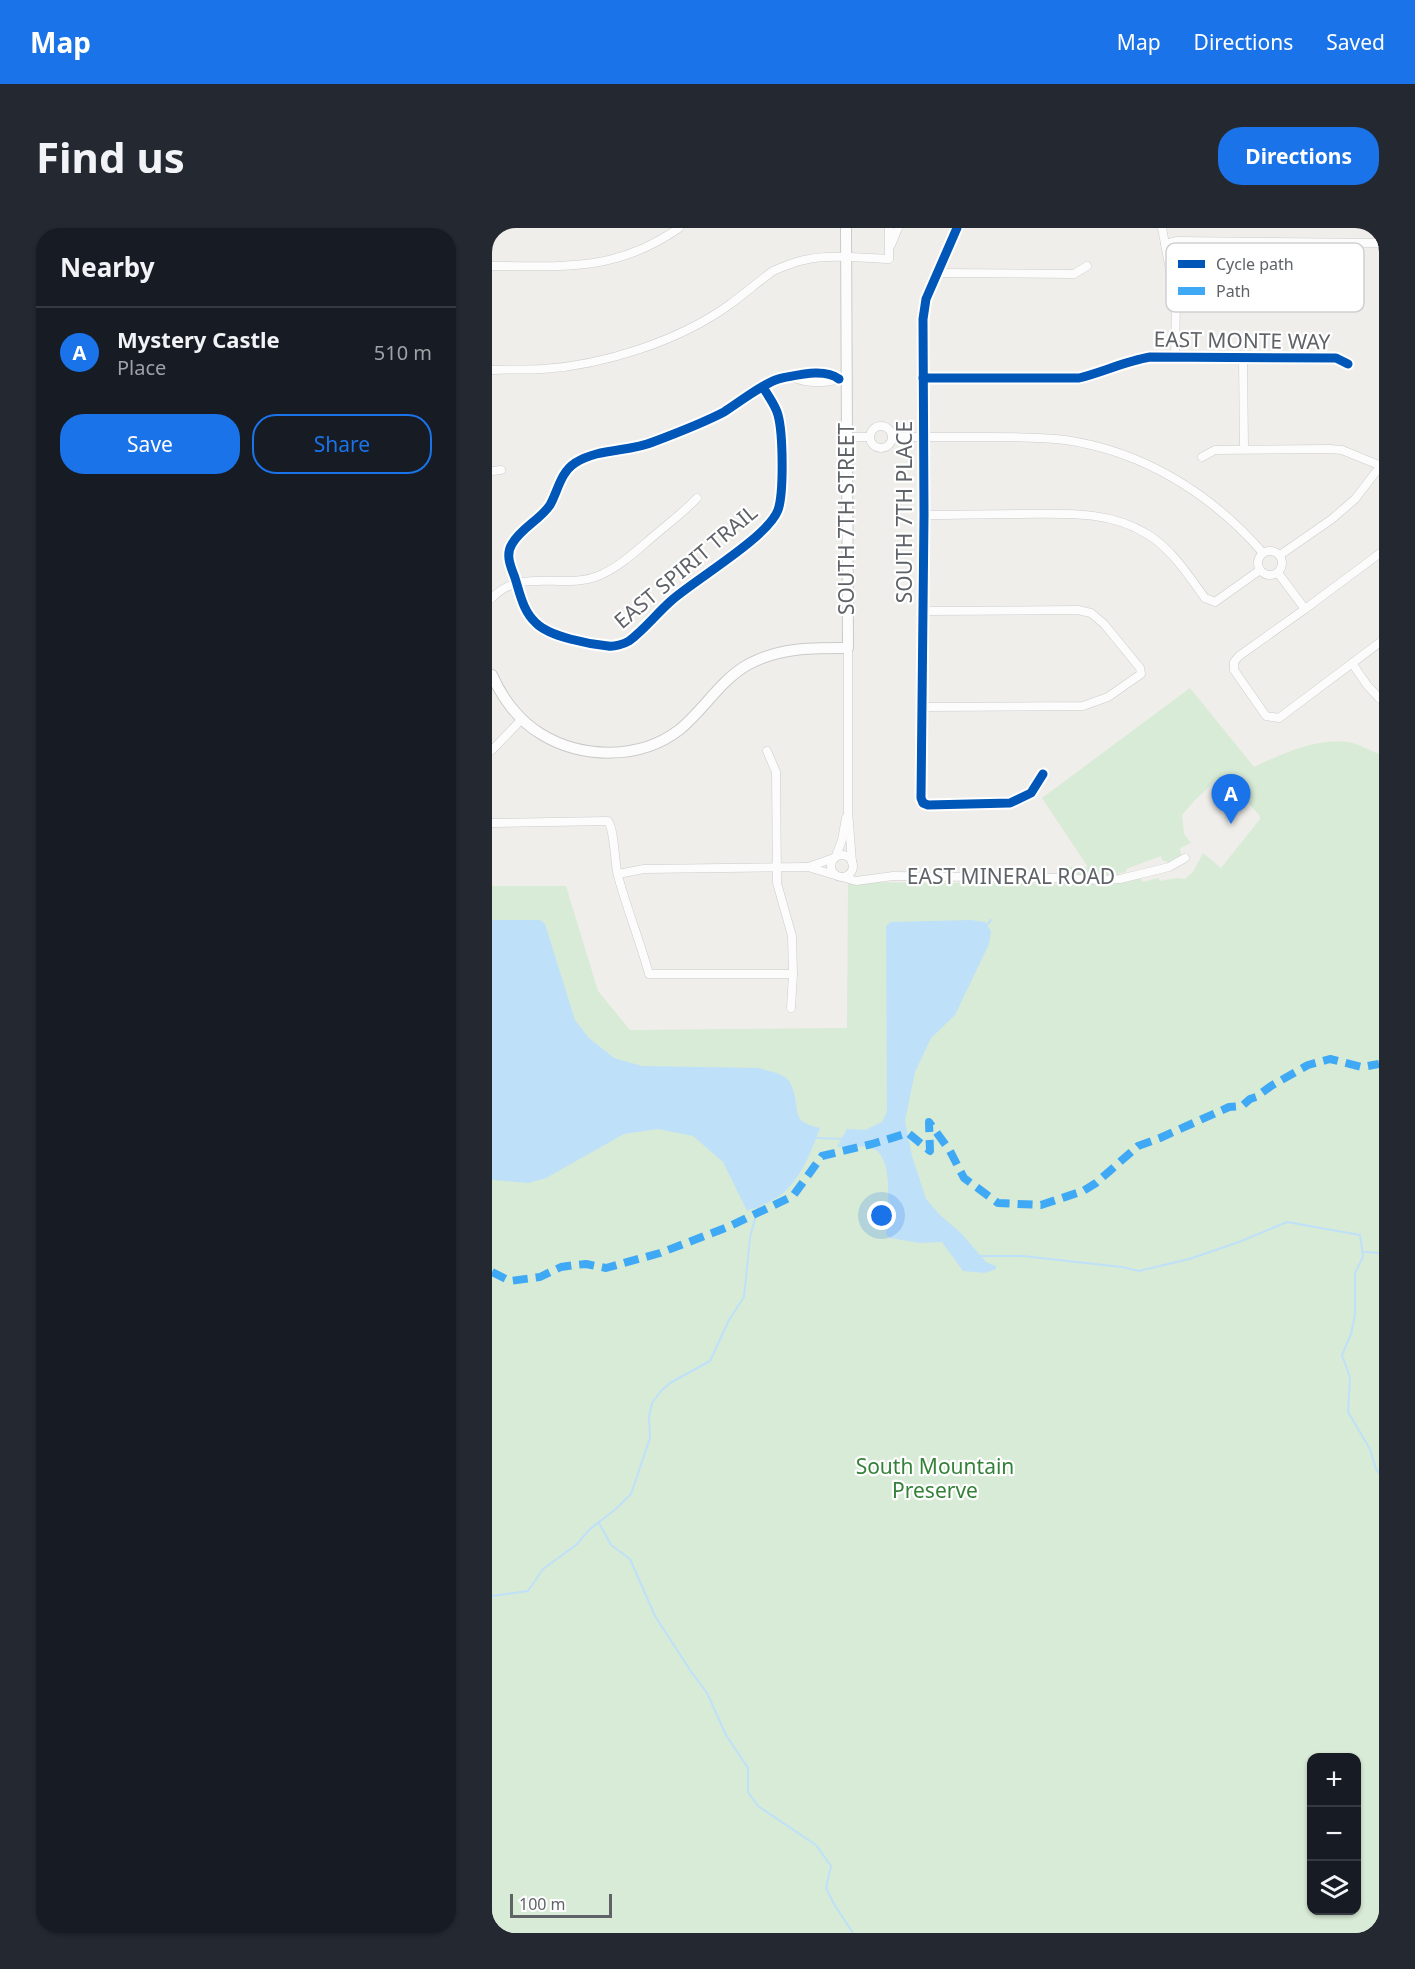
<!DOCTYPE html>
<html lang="en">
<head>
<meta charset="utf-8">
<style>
	body { margin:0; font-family:"Noto Sans",sans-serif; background:#242831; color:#f1f3f6 }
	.controls { position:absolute; right:18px; bottom:18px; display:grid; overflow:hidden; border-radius:12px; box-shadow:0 2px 4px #0004 }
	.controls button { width:54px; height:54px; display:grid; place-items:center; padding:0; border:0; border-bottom:2px solid #363941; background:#171b24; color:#f1f3f6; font:30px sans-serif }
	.scale { position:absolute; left:18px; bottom:15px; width:102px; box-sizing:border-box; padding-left:6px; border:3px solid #5f6368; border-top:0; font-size:16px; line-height:21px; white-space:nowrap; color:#5f6368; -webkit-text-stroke:4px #fff; paint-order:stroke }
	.you { position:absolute; left:390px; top:988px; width:21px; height:21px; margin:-15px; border:4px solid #fff; border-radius:50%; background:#1a73e8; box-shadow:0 0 0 9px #1a73e833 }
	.badge { display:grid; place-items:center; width:39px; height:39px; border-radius:50%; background:#1a73e8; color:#fff; font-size:20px; font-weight:700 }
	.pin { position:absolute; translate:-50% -50px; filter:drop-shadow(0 2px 3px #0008) }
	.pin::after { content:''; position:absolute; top:32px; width:21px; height:18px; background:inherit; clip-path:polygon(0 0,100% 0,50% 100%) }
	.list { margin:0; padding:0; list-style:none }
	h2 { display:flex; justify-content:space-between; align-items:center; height:78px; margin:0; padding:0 24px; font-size:26px }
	h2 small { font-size:20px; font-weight:400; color:#9ea1a6 }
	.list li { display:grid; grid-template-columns:39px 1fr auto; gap:18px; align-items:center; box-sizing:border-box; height:90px; padding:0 24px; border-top:2px solid #363941 }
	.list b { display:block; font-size:22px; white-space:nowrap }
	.list p { margin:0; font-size:20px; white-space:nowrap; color:#9ea1a6 }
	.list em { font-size:20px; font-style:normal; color:#9ea1a6 }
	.actions { display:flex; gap:12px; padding:18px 24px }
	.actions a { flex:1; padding:14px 0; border:2px solid #1a73e8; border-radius:24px; text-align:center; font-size:21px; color:#1a73e8 }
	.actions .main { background:#1a73e8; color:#fff }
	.icon { flex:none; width:33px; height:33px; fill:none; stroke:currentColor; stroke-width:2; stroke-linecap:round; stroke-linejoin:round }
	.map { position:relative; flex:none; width:887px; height:1705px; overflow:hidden; border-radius:24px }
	header { display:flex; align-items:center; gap:36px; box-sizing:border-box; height:84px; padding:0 30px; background:#1a73e8; color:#fff }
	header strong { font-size:28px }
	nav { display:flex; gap:33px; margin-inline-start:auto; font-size:21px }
	.intro { display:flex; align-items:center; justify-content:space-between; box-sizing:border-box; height:144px; padding:0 36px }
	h1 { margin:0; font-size:42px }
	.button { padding:15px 27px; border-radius:24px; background:#1a73e8; color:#fff; font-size:21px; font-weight:700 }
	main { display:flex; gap:36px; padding:0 36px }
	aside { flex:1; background:#171b24; border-radius:24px; box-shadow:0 2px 4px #0004 }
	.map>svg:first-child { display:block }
	.green { fill:#d8ebd6; fill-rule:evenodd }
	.water { fill:#bfe0f9 }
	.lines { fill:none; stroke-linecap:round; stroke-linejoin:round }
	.stream { stroke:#bfe0f9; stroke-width:2 }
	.street-casing { stroke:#cbcccc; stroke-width:9 }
	.secondary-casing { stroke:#cacacb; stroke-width:12 }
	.street { stroke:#fdfcfc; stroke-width:8 }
	.secondary { stroke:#fdfcfc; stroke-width:10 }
	.quiet { stroke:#3fa9f5; stroke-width:8; stroke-dasharray:15 8; stroke-linecap:butt }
	.cycleway-casing { stroke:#fff; stroke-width:13 }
	.cycleway { stroke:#0057b8; stroke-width:9 }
	.labels { text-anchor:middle; stroke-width:4.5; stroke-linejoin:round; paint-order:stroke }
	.street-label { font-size:21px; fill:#5f6368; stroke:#fff }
	.park-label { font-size:21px; fill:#348238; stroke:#fff }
	.key { fill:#fff; stroke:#cfd0d2; stroke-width:1.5 }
	.key-label { font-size:16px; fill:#5f6368 }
</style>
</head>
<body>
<header>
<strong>Map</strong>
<nav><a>Map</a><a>Directions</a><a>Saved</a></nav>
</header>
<div class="intro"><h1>Find us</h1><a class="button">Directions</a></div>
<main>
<aside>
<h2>Nearby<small></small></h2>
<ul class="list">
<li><span class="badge">A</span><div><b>Mystery Castle</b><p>Place</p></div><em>510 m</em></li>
</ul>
<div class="actions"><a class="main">Save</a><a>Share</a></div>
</aside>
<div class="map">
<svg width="887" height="1705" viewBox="0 0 887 1705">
	<rect width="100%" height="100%" fill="#efeeea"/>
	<path class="green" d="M698,460L762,539C790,526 825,510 856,514C867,516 877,522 887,526V1705H0V658H74L106,763L138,802L355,800L356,654L568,656V653L600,656L648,649L651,654L666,650L668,653L685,650L693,651L701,644L711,625L729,640L768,591V588L740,557L723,553L703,572L690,587L692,606L699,615L688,620L689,627L676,634L670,632L669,628L634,641V644C612,649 592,648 569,644V639H596L550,570ZM820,1530H864V1682H820Z"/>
	<g class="water">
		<path d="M0,692H48L53,696L83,792L97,810L122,830L150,838L267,840C276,843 291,845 297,853C299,856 300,859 301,862C309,886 298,893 328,900C319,924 308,954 286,969C277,975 265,979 255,983L231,934L201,908L166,901L132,906L54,950L36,955L0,952Z"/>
		<path d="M479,692L493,694L499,703L497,716L463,787L439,810L423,844L413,893L420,928L434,971L448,987L469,1005L494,1034L504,1038V1041L493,1045L471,1043L450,1014L428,1015L398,1010L394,1006C395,985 403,932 382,921C375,917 354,919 345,919L355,901L373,902L390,894L395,883L394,698L399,694Z"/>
	</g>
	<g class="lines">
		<g class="stream">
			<path d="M494,698L499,692"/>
			<path d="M324,910L351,911"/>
			<path d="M872,1024L887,1025"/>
			<path d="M488,1028H531L630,1039L647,1043L697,1031L747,1014L795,994L868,1007L871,1029L863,1045V1087L859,1106L850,1127L858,1149L856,1184L878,1221L884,1241L887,1245"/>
			<path d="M107,1295L119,1317L138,1331L163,1388L198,1442L215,1465L234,1507L256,1540V1564L266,1578L324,1617L339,1638L334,1660L342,1676L361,1705"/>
			<path d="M0,1368L36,1363L51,1341L84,1317L98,1301L124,1281L139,1266L158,1210L157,1189L160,1175L169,1163L178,1155L218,1133L237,1092L252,1069L258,1009L267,976"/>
		</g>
		<defs>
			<g id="street">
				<path d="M465,0L434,71L431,91L432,287L429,570L431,575L436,577L518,575L539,565L551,546"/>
				<path d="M670,0L684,73L683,129"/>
				<path d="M673,16L684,13L887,15"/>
				<path d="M399,17L406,0"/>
				<path d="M0,38C73,38 124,44 187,0"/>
				<path d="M445,45L582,46L595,38"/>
				<path d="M751,130L752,221"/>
				<path d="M0,142C17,141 34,142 51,141C112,137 187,113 237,77C252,66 266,54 281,43C291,39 301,34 312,32C338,26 369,30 397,31V0"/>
				<path d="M300,149C317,156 331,155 348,151"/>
				<path d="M431,150H587C611,144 634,133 658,129L844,130L856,136"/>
				<path d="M271,159C276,168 284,178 286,187C291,205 292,265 286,282C276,309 204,351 180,372C165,385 153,401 137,413C132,416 122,419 116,418C97,416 58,409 44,395C31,383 28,366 23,350C19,339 13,327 20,316C29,300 48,292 58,277C66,263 68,245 83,235C106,220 137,224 161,214C185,205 209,196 232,184C246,175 276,152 290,150C307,147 332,140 347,151"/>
				<circle cx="389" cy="209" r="11"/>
				<path d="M354,209H378"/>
				<path d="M400,209C432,209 464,209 496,209C522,209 548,209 573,212C651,223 720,266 771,325"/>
				<path d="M710,229L723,222L838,221L850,222L887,237"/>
				<path d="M0,243L9,242"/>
				<path d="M432,287C464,287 497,286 529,286C572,286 616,282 655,306C680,321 696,347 713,370L723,374L768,342"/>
				<circle cx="778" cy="335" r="12"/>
				<path d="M788,327L840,291L863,271L887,240"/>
				<path d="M786,345L813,381L747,428L742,434V442L774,488L787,490L887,415"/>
				<path d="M0,370C29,339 71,362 106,348C128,339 145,322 163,307C177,295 192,284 205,270"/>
				<path d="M813,381L887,326"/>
				<path d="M356,420V583L360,634"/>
				<path d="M860,435L875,457L887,470"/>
				<path d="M430,479L591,478L616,469L649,446L648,440L612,396L599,385L586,382L431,383"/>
				<path d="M0,522L30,491"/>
				<path d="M275,523L284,544L285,655L300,708L301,746L299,780"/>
				<path d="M0,595L116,593C123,604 122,632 126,648C135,681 148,713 157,746H301"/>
				<circle cx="350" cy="638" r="11"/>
				<path d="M344,628L350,612L354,590"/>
				<path d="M316,639L342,630"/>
				<path d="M126,646L152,641L316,639L343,647"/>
				<path d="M350,649L364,653L401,648L570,650L608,652L628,651L677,639L693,630"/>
			</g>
			<path id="secondary" d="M0,447C10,470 27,493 49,506C90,531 148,532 187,502C212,482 229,451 257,436C289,419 321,420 356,420L354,0"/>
		</defs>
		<use href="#street" class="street-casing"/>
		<use href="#secondary" class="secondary-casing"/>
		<use href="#street" class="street"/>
		<use href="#secondary" class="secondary"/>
		<path class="quiet" d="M0,1044L18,1053L48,1049L69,1039L83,1037L94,1036L114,1040L168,1025L236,999L301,968L330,928L380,916L416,905L438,923L437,894L458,923L472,950L506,975L549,977L591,963L604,955L646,918L668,910L737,879L750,878L758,871L764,869L779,858L816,837L838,831L870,839L887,836"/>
		<defs>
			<g id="cycleway">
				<path d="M465,0L434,71L431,91L432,287L429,570L431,575L436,577L518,575L539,565L551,546"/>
				<path d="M431,150H587C611,144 634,133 658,129L844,130L856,136"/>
				<path d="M271,159C276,168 284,178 286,187C291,205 292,265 286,282C276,309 204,351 180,372C165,385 153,401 137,413C132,416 122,419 116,418C97,416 58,409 44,395C31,383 28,366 23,350C19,339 13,327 20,316C29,300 48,292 58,277C66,263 68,245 83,235C106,220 137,224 161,214C185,205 209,196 232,184C246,175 276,152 290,150C307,147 332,140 347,151"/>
			</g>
		</defs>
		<use href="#cycleway" class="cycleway-casing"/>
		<use href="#cycleway" class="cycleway"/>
	</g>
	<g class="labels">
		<g class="street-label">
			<text transform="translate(750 113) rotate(1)" y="7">EAST MONTE WAY</text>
			<text transform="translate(413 284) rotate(-90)" y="7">SOUTH 7TH PLACE</text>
			<text transform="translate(355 291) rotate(-90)" y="7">SOUTH 7TH STREET</text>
			<text transform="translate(194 339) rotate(-40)" y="7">EAST SPIRIT TRAIL</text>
			<text x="519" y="656">EAST MINERAL ROAD</text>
		</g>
		<g class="park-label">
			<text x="443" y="1246">South Mountain<tspan x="443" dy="24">Preserve</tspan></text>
		</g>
	</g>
	<rect x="674" y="15" width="198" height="69" rx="9" class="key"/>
	<rect x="686" y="32" width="27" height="8" fill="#0057b8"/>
	<rect x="686" y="59" width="27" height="8" fill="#3fa9f5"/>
	<g class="key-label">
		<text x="724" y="42">Cycle path</text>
		<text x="724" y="69">Path</text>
	</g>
</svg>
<div class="controls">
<button>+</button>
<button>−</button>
<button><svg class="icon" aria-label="layers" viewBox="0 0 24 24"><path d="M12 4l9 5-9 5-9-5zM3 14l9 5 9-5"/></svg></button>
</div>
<div class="scale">100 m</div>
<div class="you"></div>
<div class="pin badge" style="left:739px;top:596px">A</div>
</div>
</main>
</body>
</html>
